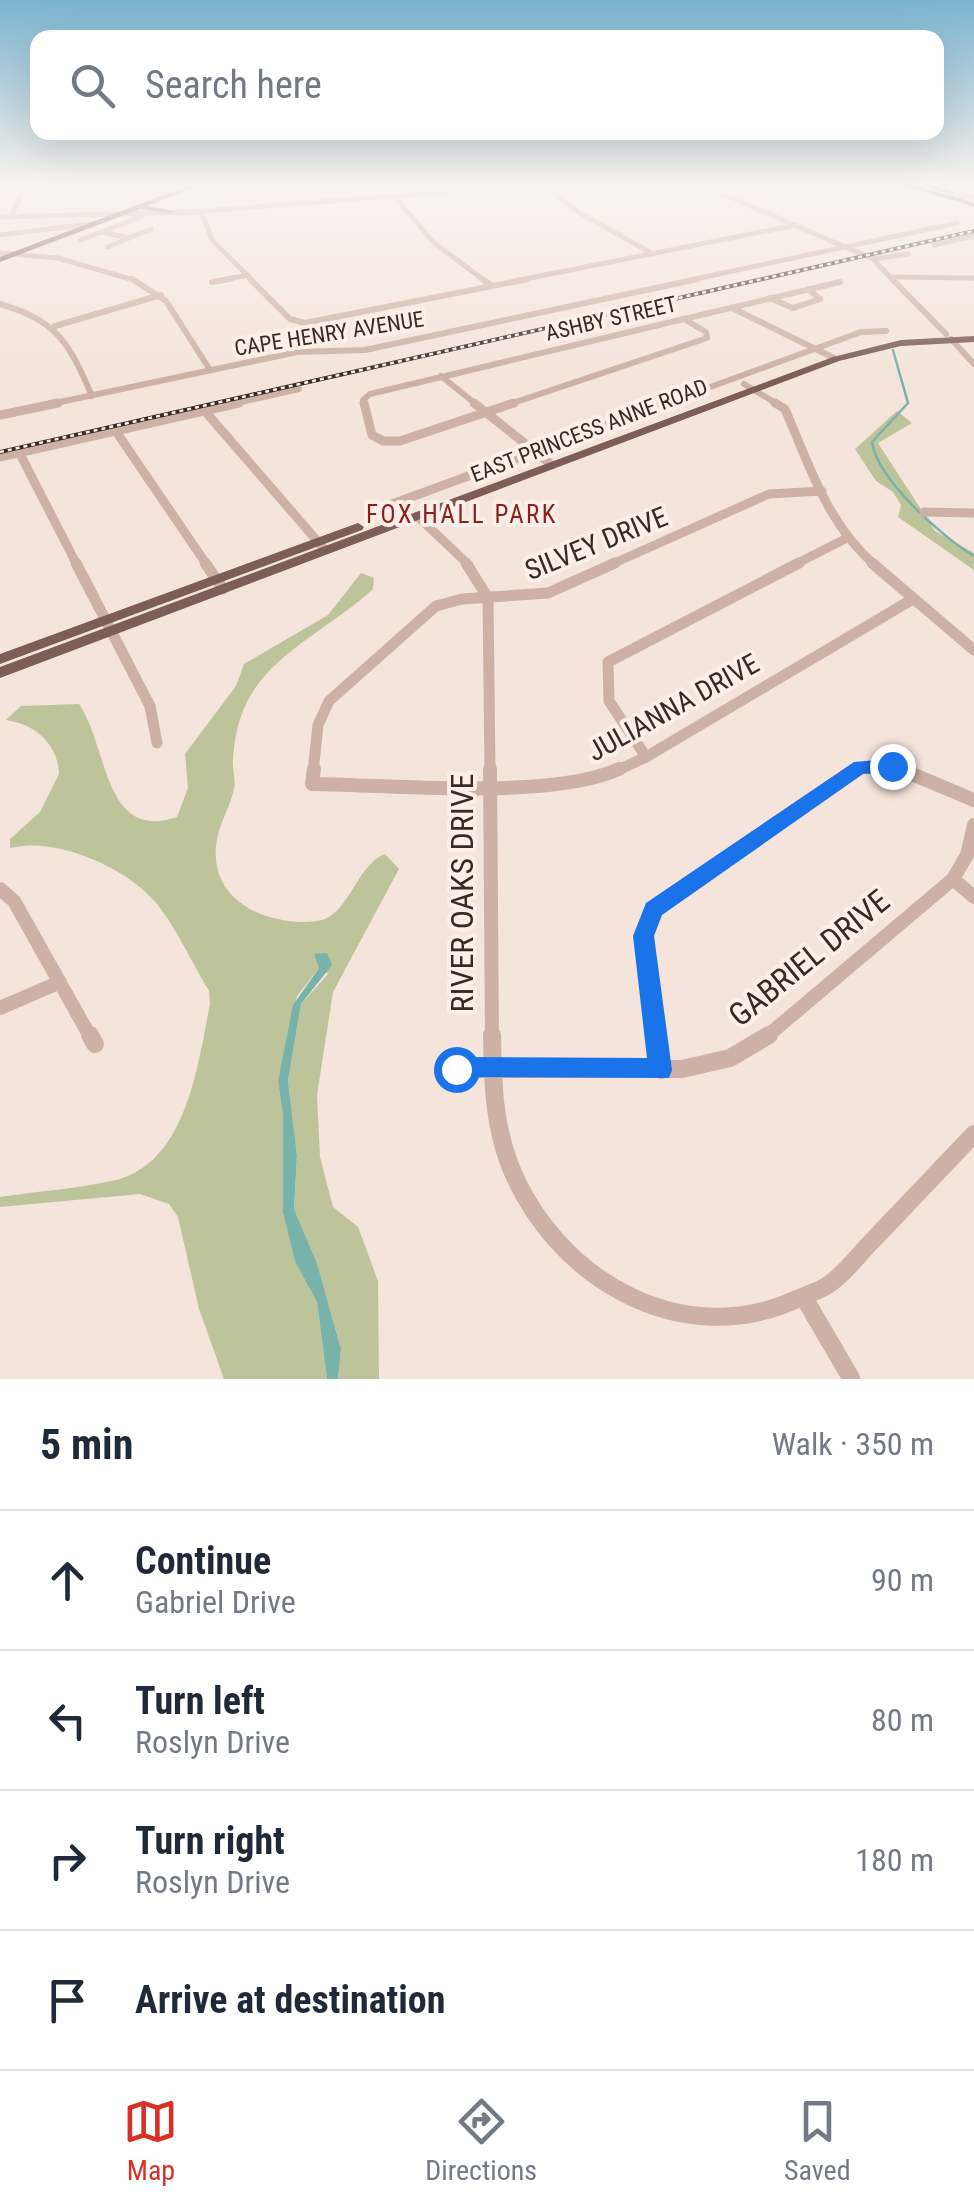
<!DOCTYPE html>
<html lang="en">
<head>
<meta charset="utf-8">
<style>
	body { margin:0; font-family:"Roboto Condensed",sans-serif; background:#f2f2f3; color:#1f2937 }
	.stop { position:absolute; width:30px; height:30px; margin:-22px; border:8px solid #1a73e8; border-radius:50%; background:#fff }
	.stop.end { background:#1a73e8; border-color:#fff; box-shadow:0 2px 10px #0008 }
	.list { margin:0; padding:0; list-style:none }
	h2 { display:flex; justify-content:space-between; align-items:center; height:130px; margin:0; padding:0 40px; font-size:42px }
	h2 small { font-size:32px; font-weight:400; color:#747a83 }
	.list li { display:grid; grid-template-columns:65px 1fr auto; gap:30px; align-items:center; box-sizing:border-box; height:140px; padding:0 40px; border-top:2px solid #e0e1e3 }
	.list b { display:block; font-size:38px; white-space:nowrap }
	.list p { margin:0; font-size:32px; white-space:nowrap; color:#747a83 }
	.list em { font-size:32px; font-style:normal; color:#747a83 }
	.icon { flex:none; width:55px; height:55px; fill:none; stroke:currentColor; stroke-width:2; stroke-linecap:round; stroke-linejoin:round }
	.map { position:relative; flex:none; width:974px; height:1379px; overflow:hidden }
	.search { position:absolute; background:#fff; box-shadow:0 10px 40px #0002; left:30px; right:30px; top:30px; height:110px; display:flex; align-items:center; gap:25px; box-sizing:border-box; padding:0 35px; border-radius:20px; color:#747a83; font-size:38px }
	.sheet { height:690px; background:#fff }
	nav { display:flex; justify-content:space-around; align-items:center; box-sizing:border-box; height:140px; border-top:2px solid #e0e1e3; background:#fff; font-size:28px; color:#747a83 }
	nav a { display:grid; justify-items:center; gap:5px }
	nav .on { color:#d93025 }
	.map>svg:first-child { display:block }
	.green { fill:#bec49a }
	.water { fill:#78b3ab }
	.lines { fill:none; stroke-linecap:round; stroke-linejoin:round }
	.stream { stroke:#78b3ab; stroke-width:2.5 }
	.minor-far5 { stroke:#cdb1a6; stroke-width:5 }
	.minor-far4 { stroke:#cdb1a6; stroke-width:6 }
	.minor-far3 { stroke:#cdb1a6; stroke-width:9 }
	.minor-far2 { stroke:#cdb1a6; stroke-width:11 }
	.minor-far1 { stroke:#cdb1a6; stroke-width:14 }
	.minor { stroke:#cdb1a6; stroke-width:18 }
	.major { fill:#7c5d58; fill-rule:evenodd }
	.highway { fill:#5a423e; fill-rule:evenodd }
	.rail-casing { stroke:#392a28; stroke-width:4 }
	.rail { stroke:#fbefe8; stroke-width:2.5; stroke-dasharray:4; stroke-linecap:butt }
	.route { fill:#1a73e8 }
	.labels { text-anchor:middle; stroke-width:8; stroke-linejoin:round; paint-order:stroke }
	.far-street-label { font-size:22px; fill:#392a28; stroke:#fbefe8 }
	.far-neighbourhood-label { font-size:25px; letter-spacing:2.5px; fill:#8e201b; stroke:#fbefe8 }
	.street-label { font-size:28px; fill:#392a28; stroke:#fbefe8 }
	.near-street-label { font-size:32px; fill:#392a28; stroke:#fbefe8 }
</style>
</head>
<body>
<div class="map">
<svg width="974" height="1379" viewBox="0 0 974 1379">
	<rect width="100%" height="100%" fill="#f4e4dc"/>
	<g class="green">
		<path d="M897,411L912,423L878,443L935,531L974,553V570L898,517L901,505L893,492L876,481L855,449Z"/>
		<path d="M361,573L374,578L373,589C334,626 274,651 248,700C239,717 234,739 233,759C232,769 236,779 234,789C230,808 217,827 216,847C211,903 270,927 317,921C349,917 356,865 385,854L399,869L333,992L317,1095L320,1157L333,1207L358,1227L378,1281L379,1379H338L341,1349L317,1263L294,1209L297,1155L288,1081L301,1004L328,974L319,968L297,996L278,1081L283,1115V1213L295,1262L317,1302L327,1379H224L199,1309L178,1217L169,1204L140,1194L0,1207V1197C38,1191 78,1189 116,1180C187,1162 198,1064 210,1004L209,991C192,963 177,929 157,904C127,867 55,836 10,848V839L40,812L59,774C58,743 34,724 6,720L21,706L79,704C109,748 103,842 177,817L188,788L185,754L236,686L244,664L328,615Z"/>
	</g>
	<path class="water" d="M327,953L332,965L301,1004L288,1081L297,1155L294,1209L317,1263L341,1349L338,1379H327L317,1302L295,1262L283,1213V1115L278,1081L293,1005L319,968L314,954Z"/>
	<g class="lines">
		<path class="stream" d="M893,350L908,403L872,442C877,479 942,537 974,556"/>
		<g class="minor-far5">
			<path d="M697,183L873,259L894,281"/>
			<path d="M543,185L578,212L653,254"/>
			<path d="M0,187L45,183"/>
			<path d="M394,196L433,242L485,281"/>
			<path d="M960,196L974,197"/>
			<path d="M201,211L212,240L253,281"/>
			<path d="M0,217L191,212L557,183"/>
			<path d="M11,217L26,183"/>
			<path d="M102,232L129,238L108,247"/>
			<path d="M0,235L97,223"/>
			<path d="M129,238L151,229"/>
			<path d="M81,240L142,216"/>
			<path d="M934,245L974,236"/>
			<path d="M0,253L58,258L137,281"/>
			<path d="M873,259L908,254"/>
			<path d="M894,277L974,278"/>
			<path d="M217,281L248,275"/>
			<path d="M515,281L796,225"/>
			<path d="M686,281L957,223"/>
		</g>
		<g class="minor-far4">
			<path d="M132,279L166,301L210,370"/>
			<path d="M250,279L290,319L305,323L528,279"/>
			<path d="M482,279L492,286"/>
			<path d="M892,279L946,334"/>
			<path d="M212,282L230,279"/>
			<path d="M770,298L793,308L820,299L808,289"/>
			<path d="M0,304C58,321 69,343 92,396"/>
			<path d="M732,308L836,359"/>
			<path d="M684,319L840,282"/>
			<path d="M55,326L161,295"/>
			<path d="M951,339L974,364"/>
			<path d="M441,376L477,405"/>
			<path d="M744,384L779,405"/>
			<path d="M46,405L297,352L365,350L698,279"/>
			<path d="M228,405L299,389"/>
			<path d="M364,405L363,400L370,394L684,319"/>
			<path d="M507,405L707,338L706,332L684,319"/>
			<path d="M661,405L861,332L886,331"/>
		</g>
		<g class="minor-far3">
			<path d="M364,403L372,435L383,441H400L514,403"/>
			<path d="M474,403L552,465"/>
			<path d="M775,403L785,409C809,465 828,525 875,565"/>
			<path d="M204,410L325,550"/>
			<path d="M0,415L58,403"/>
			<path d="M115,430L207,565"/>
			<path d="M19,452L77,565"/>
			<path d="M0,457L239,403"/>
			<path d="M392,504L668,403"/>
			<path d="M924,512L974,513"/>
			<path d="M417,516L469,565"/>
			<path d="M610,565L769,494L822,491"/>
			<path d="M794,565L847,538"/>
		</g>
		<g class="minor-far2">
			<path d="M76,563L150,706L157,743"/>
			<path d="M205,563L223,589"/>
			<path d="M466,563L488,598L490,772"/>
			<path d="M872,563L974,650"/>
			<path d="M646,757L609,701L608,662L799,563"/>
			<path d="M313,772L318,725L329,701L436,606L462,599L548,593L615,563"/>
			<path d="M614,772L646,757L913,599"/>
			<path d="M853,772C868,762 890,765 906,772"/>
		</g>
		<g class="minor-far1">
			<path d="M314,769L312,784C391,785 551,800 619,769"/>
			<path d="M490,769L492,1038"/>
			<path d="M900,769L974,800"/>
			<path d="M953,879L974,897"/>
			<path d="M0,889L14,901L91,1038"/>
			<path d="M0,1008L60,982"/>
			<path d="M657,1038L644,937L653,909L857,769"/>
			<path d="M765,1038L953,879L967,855L974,825"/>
		</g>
		<g class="minor">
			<path d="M90,1035L95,1044"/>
			<path d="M492,1035C493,1080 493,1120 509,1163C553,1277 680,1353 797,1299C808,1294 822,1290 831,1283C847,1271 860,1253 874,1239C907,1204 941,1169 974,1134"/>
			<path d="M657,1035L661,1070"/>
			<path d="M456,1069H682L730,1058L769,1035"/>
			<path d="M806,1301L851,1378"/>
		</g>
		<g class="major">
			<path d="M195,183H205L147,206L173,211V213L140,209L0,262V257Z"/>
			<path d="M915,183H926L954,193L951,195Z"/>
			<path d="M943,193L974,203V207L941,196Z"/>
			<path d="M974,336V342L901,346L839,361L0,678V667L833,357L901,340Z"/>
			<path d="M358,523L364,527L362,530L0,664V654Z"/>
		</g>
		<path class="highway" d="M894,183H906L963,200L959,202Z"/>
		<defs>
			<path id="rail" d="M0,452L974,231"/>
		</defs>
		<use href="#rail" class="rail-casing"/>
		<use href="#rail" class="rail"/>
	</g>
	<linearGradient id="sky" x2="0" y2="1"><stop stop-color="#7bb4d0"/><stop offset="0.49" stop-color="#faf3ef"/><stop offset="1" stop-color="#faf3ef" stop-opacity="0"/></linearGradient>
	<rect width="974" height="376" fill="url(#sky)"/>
	<path class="route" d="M892,759L901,766L899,772L863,774L662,915L654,936L672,1070L669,1078L447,1077L444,1069L456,1057L647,1058L633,936L646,903L854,762Z"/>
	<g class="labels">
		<g class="far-street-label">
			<text transform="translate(611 318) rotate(-13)" y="8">ASHBY STREET</text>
			<text transform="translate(329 333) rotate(-9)" y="8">CAPE HENRY AVENUE</text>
			<text transform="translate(589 430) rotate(-21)" y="8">EAST PRINCESS ANNE ROAD</text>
		</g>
		<g class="far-neighbourhood-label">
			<text x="462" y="523">FOX HALL PARK</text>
		</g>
		<g class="street-label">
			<text transform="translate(596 543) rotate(-22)" y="10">SILVEY DRIVE</text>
			<text transform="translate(673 707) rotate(-29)" y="10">JULIANNA DRIVE</text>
		</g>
		<g class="near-street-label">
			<text transform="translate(462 893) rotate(-90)" y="11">RIVER OAKS DRIVE</text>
			<text transform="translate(809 958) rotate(-39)" y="11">GABRIEL DRIVE</text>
		</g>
	</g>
</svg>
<div class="stop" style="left:456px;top:1069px"></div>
<div class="stop end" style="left:892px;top:766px"></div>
<div class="search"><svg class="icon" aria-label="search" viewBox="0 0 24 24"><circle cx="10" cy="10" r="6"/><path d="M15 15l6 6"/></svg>Search here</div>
</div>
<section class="sheet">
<h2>5 min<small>Walk · 350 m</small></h2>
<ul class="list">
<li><svg class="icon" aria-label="ahead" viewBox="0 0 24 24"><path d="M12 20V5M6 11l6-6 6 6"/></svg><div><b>Continue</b><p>Gabriel Drive</p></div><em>90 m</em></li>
<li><svg class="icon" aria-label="left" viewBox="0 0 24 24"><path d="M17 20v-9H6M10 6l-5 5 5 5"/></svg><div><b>Turn left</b><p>Roslyn Drive</p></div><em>80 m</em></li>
<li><svg class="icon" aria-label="right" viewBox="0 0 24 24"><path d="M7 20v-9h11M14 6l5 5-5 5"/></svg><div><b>Turn right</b><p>Roslyn Drive</p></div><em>180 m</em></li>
<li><svg class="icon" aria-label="arrive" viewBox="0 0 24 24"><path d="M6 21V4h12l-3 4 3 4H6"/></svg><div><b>Arrive at destination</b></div></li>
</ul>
</section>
<nav>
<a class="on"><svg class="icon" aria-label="map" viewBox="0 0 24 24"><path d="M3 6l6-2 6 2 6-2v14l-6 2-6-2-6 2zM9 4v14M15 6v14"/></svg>Map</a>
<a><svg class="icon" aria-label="directions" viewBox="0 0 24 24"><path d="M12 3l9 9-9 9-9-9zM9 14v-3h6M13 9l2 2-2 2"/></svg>Directions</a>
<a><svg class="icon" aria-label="saved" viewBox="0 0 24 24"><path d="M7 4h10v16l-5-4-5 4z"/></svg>Saved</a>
</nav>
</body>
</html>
